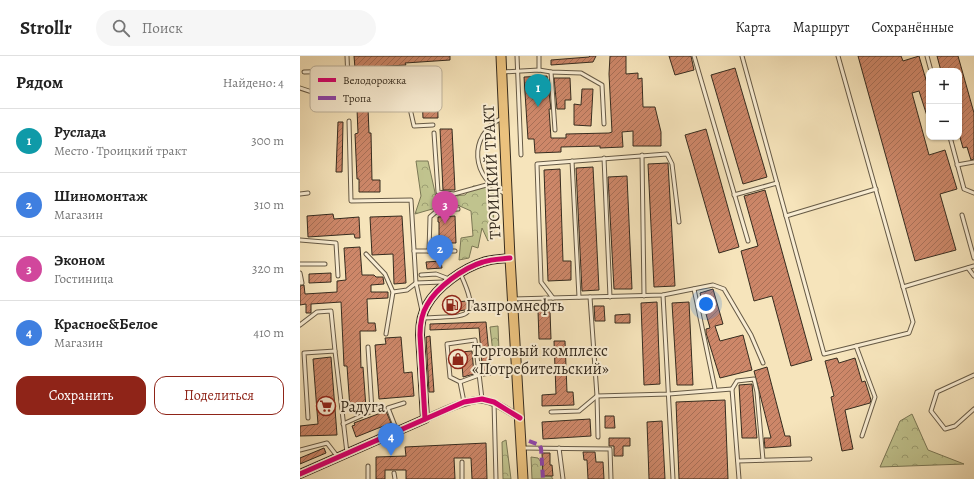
<!DOCTYPE html>
<html lang="ru">
<head>
<meta charset="utf-8">
<style>
	body { margin:0; font-family:Alegreya,serif; background:#f6f6f6; color:#222 }
	.controls { position:absolute; right:12px; top:12px; display:grid; overflow:hidden; border-radius:8px; box-shadow:0 1px 3px #0004 }
	.controls button { width:36px; height:36px; display:grid; place-items:center; padding:0; border:0; border-bottom:1px solid #e0e0e0; background:#fff; color:#222; font:20px sans-serif }
	.you { position:absolute; left:406px; top:248px; width:14px; height:14px; margin:-10px; border:3px solid #fff; border-radius:50%; background:#1a73e8; box-shadow:0 0 0 6px #1a73e833 }
	.badge { display:grid; place-items:center; width:26px; height:26px; border-radius:50%; background:#8f2418; color:#fff; font-size:13px; font-weight:700 }
	.pin { position:absolute; translate:-50% -33px; filter:drop-shadow(0 1px 2px #0008) }
	.pin::after { content:''; position:absolute; top:21px; width:14px; height:12px; background:inherit; clip-path:polygon(0 0,100% 0,50% 100%) }
	.list { margin:0; padding:0; list-style:none }
	h2 { display:flex; justify-content:space-between; align-items:center; height:52px; margin:0; padding:0 16px; font-size:17px }
	h2 small { font-size:13px; font-weight:400; color:#767676 }
	.list li { display:grid; grid-template-columns:26px 1fr auto; gap:12px; align-items:center; box-sizing:border-box; height:64px; padding:0 16px; border-top:1px solid #e0e0e0 }
	.list b { display:block; font-size:15px; white-space:nowrap }
	.list p { margin:0; font-size:13px; white-space:nowrap; color:#767676 }
	.list em { font-size:13px; font-style:normal; color:#767676 }
	.actions { display:flex; gap:8px; padding:12px 16px }
	.actions a { flex:1; padding:9px 0; border:1px solid #8f2418; border-radius:12px; text-align:center; font-size:14px; color:#8f2418 }
	.actions .main { background:#8f2418; color:#fff }
	.icon { flex:none; width:22px; height:22px; fill:none; stroke:currentColor; stroke-width:2; stroke-linecap:round; stroke-linejoin:round }
	.map { position:relative; flex:none; width:674px; height:423px; overflow:hidden }
	header { display:flex; align-items:center; gap:24px; box-sizing:border-box; height:56px; padding:0 20px; background:#fff; border-bottom:1px solid #e0e0e0 }
	header strong { font-size:19px }
	nav { display:flex; gap:22px; margin-inline-start:auto; font-size:14px }
	.search { width:280px; height:36px; background:#f6f6f6; display:flex; align-items:center; gap:10px; box-sizing:border-box; padding:0 14px; border-radius:22px; color:#767676; font-size:15px }
	main { display:flex }
	aside { flex:1; background:#fff }
	.map>svg:first-child { display:block }
	.forest { fill:url(#forest-crowns); stroke:#7b7856 }
	.building { fill:url(#building-hatch); stroke:#362c1f }
	.lines { fill:none; stroke-linecap:round; stroke-linejoin:round }
	.lane-casing { stroke:#665a46; stroke-width:5 }
	.street-casing { stroke:#665a46; stroke-width:8 }
	.secondary-casing { stroke:#362c1f; stroke-width:10 }
	.primary-casing { stroke:#362c1f; stroke-width:11 }
	.lane { stroke:#f9edd3; stroke-width:3 }
	.street { stroke:#f9edd3; stroke-width:5.5 }
	.secondary { stroke:#f9edd3; stroke-width:8 }
	.primary { stroke:#ebc27e; stroke-width:9 }
	.quiet { stroke:#8e44ad; stroke-width:4; stroke-dasharray:8 4; stroke-linecap:butt }
	.cycleway-casing { stroke:#f9edd3; stroke-width:8 }
	.cycleway { stroke:#d6006c; stroke-width:5 }
	.labels { text-anchor:middle; stroke-width:4; stroke-linejoin:round; paint-order:stroke }
	.street-label { font-size:16px; fill:#362c1f; stroke:#f9edd3 }
	.poi-label { font-size:16px; fill:#362c1f; stroke:#f9edd3; text-anchor:start }
	.key { fill:#f9edd3; stroke:#beb39d; stroke-width:1 }
	.key-label { font-size:11px; fill:#362c1f }
</style>
</head>
<body>
<header>
<strong>Strollr</strong>
<div class="search"><svg class="icon" aria-label="search" viewBox="0 0 24 24"><circle cx="10" cy="10" r="6"/><path d="M15 15l6 6"/></svg>Поиск</div>
<nav><a>Карта</a><a>Маршрут</a><a>Сохранённые</a></nav>
</header>
<main>
<aside>
<h2>Рядом<small>Найдено: 4</small></h2>
<ul class="list">
<li><span class="badge" style="background:#0f9aa8">1</span><div><b>Руслада</b><p>Место · Троицкий тракт</p></div><em>300 m</em></li>
<li><span class="badge" style="background:#3f7fe0">2</span><div><b>Шиномонтаж</b><p>Магазин</p></div><em>310 m</em></li>
<li><span class="badge" style="background:#d1479c">3</span><div><b>Эконом</b><p>Гостиница</p></div><em>320 m</em></li>
<li><span class="badge" style="background:#3f7fe0">4</span><div><b>Красное&amp;Белое</b><p>Магазин</p></div><em>410 m</em></li>
</ul>
<div class="actions"><a class="main">Сохранить</a><a>Поделиться</a></div>
</aside>
<div class="map">
<svg width="674" height="423" viewBox="0 0 674 423">
	<defs>
		<pattern id="forest-crowns" width="20" height="18" patternUnits="userSpaceOnUse"><rect width="20" height="18" fill="#c0c38e"/><path d="M2 6a3 3 0 1 1 6 0M12 15a3 3 0 1 1 6 0" fill="none" stroke="#9d9f73"/></pattern>
		<pattern id="building-hatch" width="6" height="6" patternUnits="userSpaceOnUse"><rect width="6" height="6" fill="#cd8769"/><path d="M-1 1l2-2M0 6l6-6M5 7l2-2" fill="none" stroke="#a76f56"/></pattern>
	</defs>
	<rect width="100%" height="100%" fill="#f6e4bb"/>
	<filter id="stains"><feTurbulence type="fractalNoise" baseFrequency=".005" numOctaves="4"/><feColorMatrix values="0 0 0 0 .2 0 0 0 0 .09 0 0 0 0 .02 0 0 0 .5 -.17"/></filter>
	<radialGradient id="worn" r=".72"><stop offset=".6" stop-color="#630" stop-opacity="0"/><stop offset="1" stop-color="#630" stop-opacity=".3"/></radialGradient>
	<g class="forest">
		<path d="M116,105H128L136,141L165,139L173,130L193,132L194,180L188,185L182,172L178,192L172,190L169,202L159,204L161,182L173,180L171,155L153,147L115,158L121,140Z"/>
		<path d="M198,270L199,296L193,297L190,271Z"/>
		<path d="M612,358L628,394L664,408L580,411L600,365Z"/>
		<path d="M206,384L211,423H203L202,386Z"/>
		<path d="M231,401L238,402L253,423H232Z"/>
	</g>
	<g class="building">
		<path d="M54,0H150V4L105,7L106,9L55,12Z"/>
		<path d="M290,0H296L293,6L251,9V4L289,1Z"/>
		<path d="M310,0H326V18L338,17V23L342,22L343,51H355L361,76V90H333V75L322,76L323,91L300,92V90L261,91V96L235,97L234,83H228L224,21L247,20L251,53H249L251,82H266V78L309,77L312,76L309,18Z"/>
		<path d="M369,0H391L394,14L375,19Z"/>
		<path d="M558,0H601L603,5L619,0L629,34V62L628,63L619,35L612,37L629,99L645,94L657,133L640,138L656,194L615,205Z"/>
		<path d="M637,0H658L674,57V103L671,104L667,91L663,92L659,78V15H641Z"/>
		<path d="M435,12L467,121L443,128L411,19Z"/>
		<path d="M121,22H137L138,62H123Z"/>
		<path d="M254,22H270L271,44H265V53H257Z"/>
		<path d="M282,33H293L291,70L274,69V48L281,49Z"/>
		<path d="M68,52L69,77H71L72,124H80V136H59V123H57L55,78L58,77L57,53Z"/>
		<path d="M38,66H43L42,116H36Z"/>
		<path d="M140,73H152L155,134H143Z"/>
		<path d="M406,73L439,191L419,197L385,79Z"/>
		<path d="M368,107L375,230L354,231L348,108Z"/>
		<path d="M293,111L299,234L282,235L276,112Z"/>
		<path d="M260,113L263,205H271V224L248,225L244,114Z"/>
		<path d="M327,120L332,233H314L308,121Z"/>
		<path d="M465,134L512,304L491,310L472,240L454,245L441,195L458,190L444,140Z"/>
		<path d="M33,158L34,163L59,161L60,182H55L54,178L8,181L7,160Z"/>
		<path d="M102,160L106,227L94,228L93,198L72,199L70,161Z"/>
		<path d="M155,160L156,187H139V166H138V161Z"/>
		<path d="M60,191L62,219H74L76,221H83L84,228L71,229V236H88V242L67,243L68,267H75L76,275H60L61,312L63,311L66,352L50,353L47,310H44L41,246L11,248V257H6V248L0,249V230L4,229L5,238L37,236V225L46,224L44,192Z"/>
		<path d="M141,205L142,212L127,213L126,206Z"/>
		<path d="M31,217V226L9,227V218Z"/>
		<path d="M413,233L423,268L415,270L420,285L443,279L452,314L420,322L406,277V273L410,272L400,237Z"/>
		<path d="M156,244V246L167,245V252L165,254L152,256L151,245Z"/>
		<path d="M357,246L360,328L344,329L341,247Z"/>
		<path d="M389,246L393,329H377L372,247Z"/>
		<path d="M294,250H304L305,265H295Z"/>
		<path d="M238,255H250L251,283H239Z"/>
		<path d="M330,258V267H315V259Z"/>
		<path d="M186,266L191,319L183,320L179,272L130,274V268Z"/>
		<path d="M130,280L134,336H129L126,281Z"/>
		<path d="M101,281L104,317L112,316L114,340L79,343L75,289L86,288L85,282Z"/>
		<path d="M254,285H265L267,336H273L274,349L242,350V339L256,338Z"/>
		<path d="M172,295L174,318L163,321L161,296Z"/>
		<path d="M31,301L37,379L0,380V370L18,368L13,303Z"/>
		<path d="M537,302L539,307L555,302L562,326L565,325L571,344L570,347L545,354L553,393L542,395L531,341L534,340L525,305Z"/>
		<path d="M467,311L485,380H490L491,390L465,392L464,382H471L454,315Z"/>
		<path d="M452,328L457,382H442L439,329Z"/>
		<path d="M425,344L428,423H379L376,346Z"/>
		<path d="M86,355L91,367L56,381L52,370L55,369L54,367Z"/>
		<path d="M305,360H314L315,372H305Z"/>
		<path d="M290,363L291,380L243,383L242,366Z"/>
		<path d="M362,365L365,423H349L347,366Z"/>
		<path d="M309,382H330V390H323V400H314V390H309Z"/>
		<path d="M186,387L187,423H172L171,402H154L155,423H106V414H85V423H76V401L106,400L105,391Z"/>
		<path d="M24,392L26,397L0,408V402Z"/>
		<path d="M283,396H295L296,406H303L304,423H288L287,404H284Z"/>
		<path d="M242,397H250V409H252L253,420H243Z"/>
	</g>
	<g class="lines">
		<defs>
			<g id="lane">
				<path d="M47,0L49,48H109L114,70L133,69"/>
				<path d="M217,0L221,99"/>
				<path d="M239,0V14"/>
				<path d="M394,0L448,185"/>
				<path d="M442,0L524,298L609,277L613,266L538,0"/>
				<path d="M627,0L631,15"/>
				<path d="M4,16L47,15"/>
				<path d="M203,16L239,14L251,16L281,17L302,29L304,68"/>
				<path d="M251,16L255,74"/>
				<path d="M0,32L27,41L42,34L48,33"/>
				<path d="M202,62C167,80 171,123 206,138"/>
				<path d="M49,65L51,145L111,144L116,227L143,226"/>
				<path d="M134,77L138,136L154,138L190,128"/>
				<path d="M650,81L664,133L674,137"/>
				<path d="M342,99L344,240"/>
				<path d="M304,102L310,241"/>
				<path d="M272,105L279,241"/>
				<path d="M657,109L674,106"/>
				<path d="M0,138L8,137"/>
				<path d="M434,139L477,127"/>
				<path d="M662,159L674,202"/>
				<path d="M486,160L576,133"/>
				<path d="M0,184L36,187L38,220"/>
				<path d="M114,195H155"/>
				<path d="M129,195L130,161L138,154L158,153"/>
				<path d="M66,198L85,218L93,236L107,234L116,227L122,255"/>
				<path d="M0,208H25"/>
				<path d="M668,212L674,220"/>
				<path d="M0,217L2,227H0"/>
				<path d="M121,219L136,218L149,223"/>
				<path d="M603,231L674,210"/>
				<path d="M394,233L415,333"/>
				<path d="M363,239L373,423"/>
				<path d="M290,241L297,340L298,381"/>
				<path d="M253,242L241,226L237,108L367,98L372,108L379,166"/>
				<path d="M213,243L363,239L413,229L424,233L451,279L463,307"/>
				<path d="M123,262C164,259 183,267 161,219"/>
				<path d="M0,269L17,256L31,255L35,295"/>
				<path d="M86,278L93,236"/>
				<path d="M556,290L575,341L562,380"/>
				<path d="M674,319L637,336L631,355L645,373L655,370L674,353"/>
				<path d="M160,326L179,319"/>
				<path d="M432,333L437,325L454,323L457,336L463,404"/>
				<path d="M164,346L160,326L150,321L147,288L175,284L182,343"/>
				<path d="M194,346L196,423"/>
				<path d="M251,356L279,355L297,340L369,338L432,333L439,423"/>
				<path d="M8,362L4,297L35,295L47,397"/>
				<path d="M43,368L72,355L68,291"/>
				<path d="M97,375L88,352L104,347"/>
				<path d="M222,392L310,393L311,423"/>
				<path d="M259,392L263,423"/>
				<path d="M0,394L27,387L37,400"/>
				<path d="M438,405L510,403"/>
				<path d="M162,406V423"/>
				<path d="M68,410V423"/>
				<path d="M94,417L95,423"/>
			</g>
			<path id="street" d="M125,363C138,357 170,341 184,344C197,346 208,355 220,362"/>
			<path id="secondary" d="M0,418L125,363L120,279C120,270 122,257 127,249C137,231 163,212 183,206C191,203 201,203 210,202"/>
			<path id="primary" d="M201,0L210,202L223,423"/>
		</defs>
		<use href="#lane" class="lane-casing"/>
		<use href="#street" class="street-casing"/>
		<use href="#secondary" class="secondary-casing"/>
		<use href="#primary" class="primary-casing"/>
		<use href="#lane" class="lane"/>
		<use href="#street" class="street"/>
		<use href="#secondary" class="secondary"/>
		<use href="#primary" class="primary"/>
		<path class="quiet" d="M229,385L239,389L241,392L243,423"/>
		<defs>
			<g id="cycleway">
				<path d="M125,363L120,279C120,270 122,257 127,249C137,231 163,212 183,206C191,203 201,203 210,202"/>
				<path d="M0,418L164,346L182,343L194,346L220,362"/>
			</g>
		</defs>
		<use href="#cycleway" class="cycleway-casing"/>
		<use href="#cycleway" class="cycleway"/>
	</g>
	<defs>
		<symbol id="fuel-ring" viewBox="-11 -11 22 22"><circle r="9.5" fill="#f9edd3" stroke="#8f2418" stroke-width="1.5"/><path d="M-5.5-6h7V0h2V4h1.3V-2.5L3-4.5l.8-.8L6-3V5H2.5V1h-1V6h-7ZM-4.2-4.7v3.2H.2V-4.7Z" fill="#8f2418"/></symbol>
		<symbol id="shop-ring" viewBox="-11 -11 22 22"><circle r="9.5" fill="#f9edd3" stroke="#8f2418" stroke-width="1.5"/><path d="M-5-2.5h2.3a2.7 3.5 0 0 1 5.4 0H5L5.5 6h-11ZM-1.5-2.5h3a1.5 2.3 0 0 0-3 0Z" fill="#8f2418"/></symbol>
		<symbol id="supermarket-ring" viewBox="-11 -11 22 22"><circle r="9.5" fill="#f9edd3" stroke="#8f2418" stroke-width="1.5"/><path d="M-6-5.5h2.5l.6 2H6L4.5 2H-2.5L-4.4-4H-6ZM-1.5 3.2a1.3 1.3 0 1 0 .1 0ZM3 3.2a1.3 1.3 0 1 0 .1 0Z" fill="#8f2418"/></symbol>
	</defs>
	<g fill-rule="evenodd">
		<use href="#fuel-ring" x="141" y="238" width="22" height="22"/>
		<use href="#shop-ring" x="147" y="292" width="22" height="22"/>
		<use href="#supermarket-ring" x="15" y="339" width="22" height="22"/>
	</g>
	<g class="labels">
		<g class="street-label">
			<text transform="translate(191 116) rotate(-93)" y="6">ТРОИЦКИЙ ТРАКТ</text>
		</g>
		<g class="poi-label">
			<text x="166" y="255">Газпромнефть</text>
			<text x="172" y="300">Торговый комплекс<tspan x="172" dy="18">«Потребительский»</tspan></text>
			<text x="40" y="356">Радуга</text>
		</g>
	</g>
	<rect x="10" y="10" width="132" height="46" rx="6" class="key"/>
	<rect x="18" y="22" width="18" height="4" fill="#d6006c"/>
	<rect x="18" y="40" width="18" height="4" fill="#8e44ad"/>
	<g class="key-label">
		<text x="43" y="28">Велодорожка</text>
		<text x="43" y="46">Тропа</text>
	</g>
	<rect width="100%" height="100%" filter="url(#stains)"/>
	<rect width="100%" height="100%" fill="url(#worn)"/>
</svg>
<div class="controls">
<button>+</button>
<button>−</button>
</div>
<div class="you"></div>
<div class="pin badge" style="left:238px;top:51px;background:#0f9aa8">1</div>
<div class="pin badge" style="left:140px;top:212px;background:#3f7fe0">2</div>
<div class="pin badge" style="left:145px;top:168px;background:#d1479c">3</div>
<div class="pin badge" style="left:91px;top:400px;background:#3f7fe0">4</div>
</div>
</main>
</body>
</html>
